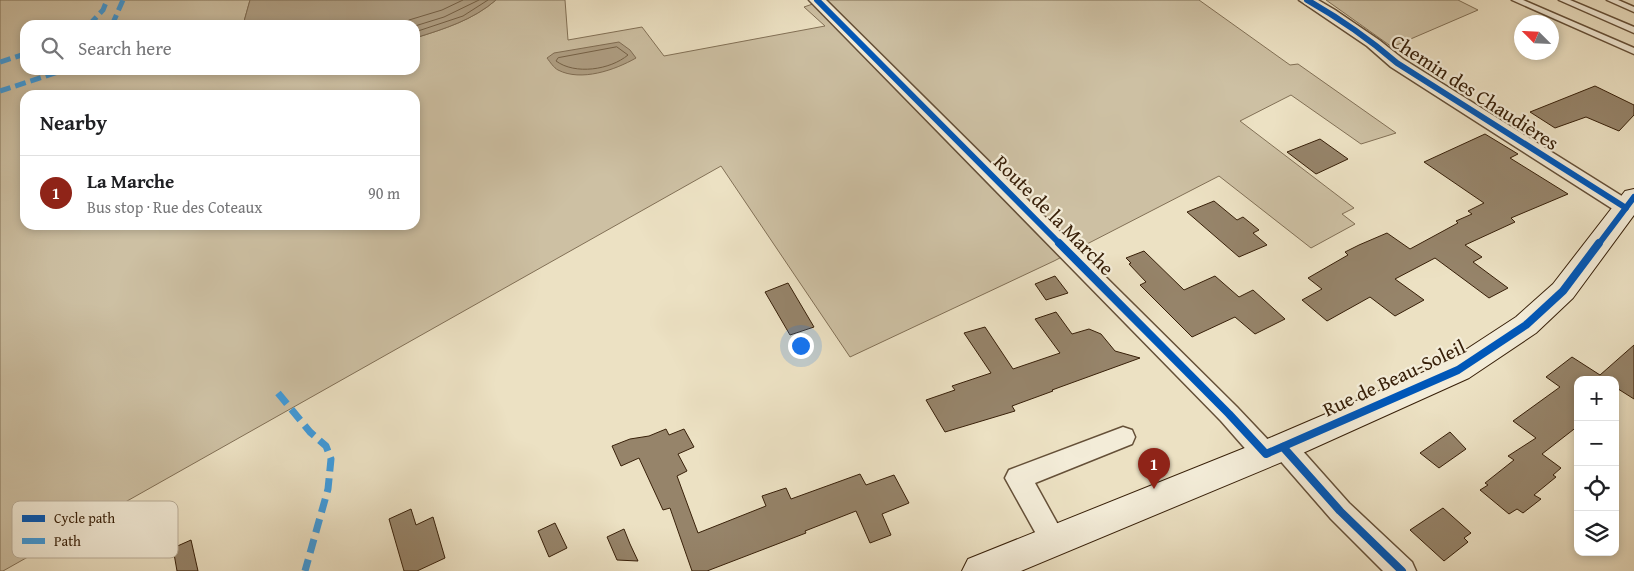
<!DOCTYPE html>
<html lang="en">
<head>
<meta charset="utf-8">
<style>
	body { margin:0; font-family:"Gentium Book Plus",serif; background:#f2f2f2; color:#202124 }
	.controls { position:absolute; right:15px; bottom:15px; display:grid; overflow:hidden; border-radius:10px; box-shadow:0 2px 8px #0003 }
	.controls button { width:45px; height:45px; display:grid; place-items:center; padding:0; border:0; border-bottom:1px solid #e0e0e0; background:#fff; color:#202124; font:25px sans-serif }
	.compass { position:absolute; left:1514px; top:15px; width:45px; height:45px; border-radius:50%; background:#fff; box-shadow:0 2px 8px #0003; rotate:294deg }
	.you { position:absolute; left:800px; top:345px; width:18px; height:18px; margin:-12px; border:4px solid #fff; border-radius:50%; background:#1a73e8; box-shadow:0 0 0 8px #1a73e833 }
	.badge { display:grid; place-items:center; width:32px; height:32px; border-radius:50%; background:#8f2418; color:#fff; font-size:16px; font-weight:700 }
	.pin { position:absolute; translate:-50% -41px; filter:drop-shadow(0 1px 2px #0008) }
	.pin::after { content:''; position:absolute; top:26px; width:18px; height:15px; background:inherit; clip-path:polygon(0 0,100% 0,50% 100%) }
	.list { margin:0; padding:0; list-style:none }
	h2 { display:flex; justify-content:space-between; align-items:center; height:65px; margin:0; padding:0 20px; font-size:21px }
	h2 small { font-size:16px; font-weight:400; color:#757577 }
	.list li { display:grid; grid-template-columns:32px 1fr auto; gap:15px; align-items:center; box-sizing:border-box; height:75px; padding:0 20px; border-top:1px solid #e0e0e0 }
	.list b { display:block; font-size:19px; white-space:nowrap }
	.list p { margin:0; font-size:16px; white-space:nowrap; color:#757577 }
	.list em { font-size:16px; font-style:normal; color:#757577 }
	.icon { flex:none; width:28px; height:28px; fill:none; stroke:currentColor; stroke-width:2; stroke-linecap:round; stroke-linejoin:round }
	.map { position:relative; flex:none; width:1634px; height:571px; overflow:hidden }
	.search { position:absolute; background:#fff; box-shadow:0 2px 8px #0003; left:20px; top:20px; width:400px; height:55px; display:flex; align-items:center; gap:12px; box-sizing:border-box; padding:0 18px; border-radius:15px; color:#757577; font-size:19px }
	.panel { position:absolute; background:#fff; box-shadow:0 2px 8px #0003; left:20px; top:90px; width:400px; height:140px; border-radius:15px }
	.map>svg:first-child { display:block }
	.green { fill:#cdc0a3; stroke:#827056; fill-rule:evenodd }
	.water { fill:#af9f84; stroke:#7f6c53 }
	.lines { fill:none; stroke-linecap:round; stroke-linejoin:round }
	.shore { stroke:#746046; stroke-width:1 }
	.building { fill:#96846a; stroke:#382009 }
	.lane-casing { stroke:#655038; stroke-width:3 }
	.street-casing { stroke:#655038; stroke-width:3 }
	.secondary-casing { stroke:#382009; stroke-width:2 }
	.lane { fill:#f3ecd8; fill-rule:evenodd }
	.street { fill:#f3ecd8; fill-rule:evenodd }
	.secondary { fill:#f3ecd8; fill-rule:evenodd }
	.quiet-far1 { stroke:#3e9bdd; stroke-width:5; stroke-dasharray:11 5; stroke-linecap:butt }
	.quiet { stroke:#3e9bdd; stroke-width:7; stroke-dasharray:14 7; stroke-linecap:butt }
	.cycleway-far1-casing { stroke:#f3ecd8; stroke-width:9 }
	.cycleway-casing { stroke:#f3ecd8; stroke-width:11 }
	.cycleway-far1 { stroke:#0057b8; stroke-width:6 }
	.cycleway { stroke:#0057b8; stroke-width:8 }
	.labels { text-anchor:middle; stroke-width:4.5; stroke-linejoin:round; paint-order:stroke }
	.street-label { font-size:20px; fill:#382009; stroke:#f3ecd8 }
	.key { fill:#f3ecd8; stroke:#bbaf9a; stroke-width:1 }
	.key-label { font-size:14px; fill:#382009 }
</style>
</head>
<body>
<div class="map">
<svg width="1634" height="571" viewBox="0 0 1634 571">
	<rect width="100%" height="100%" fill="#ece1c3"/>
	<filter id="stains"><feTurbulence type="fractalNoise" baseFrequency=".004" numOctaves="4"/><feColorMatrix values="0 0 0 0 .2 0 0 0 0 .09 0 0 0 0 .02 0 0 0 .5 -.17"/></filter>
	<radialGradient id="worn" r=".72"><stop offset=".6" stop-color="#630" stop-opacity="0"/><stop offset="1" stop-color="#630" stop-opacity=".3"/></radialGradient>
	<g class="green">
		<path d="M0,0H250L243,25H25V70H415V38C444,29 473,20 496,0H565L568,40L642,27L664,56L825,26L804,7L824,0H1199L1290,65L1298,64L1396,133L1361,144L1291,95L1240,121L1354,208L1342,214L1355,224L1311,248L1219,176L1054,261L850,357L721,166L3,571H0ZM25,95H415V225H25Z"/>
		<path d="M1326,0H1458L1478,10L1392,47Z"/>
	</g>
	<g class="water">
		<path d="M250,0H496C473,20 444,29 415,38V25H243Z"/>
		<path d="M619,42L630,50L636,58C615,70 581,82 558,70C554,68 550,62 547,58L554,53Z"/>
	</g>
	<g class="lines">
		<g class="shore">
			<path d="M402,25L409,20L442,10L463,0"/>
			<path d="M415,26L444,17L479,0"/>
			<path d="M415,32L463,16L488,0"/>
			<path d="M617,47L628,55C610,70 575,75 556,61L558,58Z"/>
		</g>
	</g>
	<g class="building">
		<path d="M1595,86L1634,105V115L1619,131L1586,117L1555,128L1530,112Z"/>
		<path d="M1485,134L1518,154L1510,158L1568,194L1511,218L1515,222L1465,245L1482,257L1473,262L1508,288L1489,298L1435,258L1395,279L1424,300L1395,316L1370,297L1327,321L1302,300L1322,289L1308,278L1348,255L1345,252L1359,245L1387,233L1410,249L1458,223L1456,221L1472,214L1468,211L1484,203L1424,162Z"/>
		<path d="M1320,139L1348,159L1316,174L1287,152Z"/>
		<path d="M1214,201L1237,220L1243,217L1259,230L1253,233L1267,245L1239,257L1187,212Z"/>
		<path d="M1144,251L1184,290L1215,276L1239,297L1253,290L1285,319L1255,334L1235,317L1192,337L1140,285L1146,282L1129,264L1131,263L1126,258Z"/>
		<path d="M1055,276L1068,293L1046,300L1035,284Z"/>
		<path d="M788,283L814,327L790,335L765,292Z"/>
		<path d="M1056,312L1072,334L1089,329L1101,334L1115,351L1140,358L1052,390L1053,391L1012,406L1015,411L945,432L926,400L955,390L952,386L991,373L964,333L985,327L1013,369L1060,353L1035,319Z"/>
		<path d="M1634,345V399L1615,387V380H1578V426L1542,454L1561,468L1553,475L1556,477L1534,495L1541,499L1523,513L1517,509L1509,514L1480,490L1488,485L1485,483L1514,460L1508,456L1536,438L1513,421L1560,387L1546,377L1572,357L1600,375Z"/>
		<path d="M666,429L669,435L684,429L694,447L678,454L687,471L677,476L698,533L766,506L762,496L786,488L791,499L860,474L866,485L894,475L909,503L882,514L891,535L870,543L856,511L805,531L806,533L707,571H692L670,508L663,510L639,458L621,466L612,446L630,439L649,436Z"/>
		<path d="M1450,432L1466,449L1439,468L1420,453Z"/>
		<path d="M1443,508L1471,533L1464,538L1468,542L1444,561L1410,530Z"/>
		<path d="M411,509L416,525L433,517L445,558L417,571H404L389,519Z"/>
		<path d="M555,523L567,548L549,557L538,531Z"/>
		<path d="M624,529L630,544L638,561L617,560L607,537Z"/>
		<path d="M191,540L198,571H177L173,548Z"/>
	</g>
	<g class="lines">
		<defs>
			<g id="lane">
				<path d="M1512,0H1523L1634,48V54Z"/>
				<path d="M1559,0H1570L1634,27V33Z"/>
				<path d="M1607,0H1618L1634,7V12Z"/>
			</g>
			<g id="street">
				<path d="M809,0H826L1237,407L1272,444L1274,439L1283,436L1292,439L1349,503L1412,562L1416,571H1383L1331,519L1277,457L1275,462L1266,465L1257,462L1221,421Z"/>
				<path d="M1299,0H1318L1335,10L1379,40L1403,59L1633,203V213L1626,215L1619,213L1391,67L1367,46Z"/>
				<path d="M1123,427L1132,430L1135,437L1132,444L1035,483L1067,541L1063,550L1054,553L1045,550L1005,478L1009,470Z"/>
			</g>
			<path id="secondary" d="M1634,189V215L1573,298L1536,333L1469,378L1294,457L1021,571H962L968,559L1272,437L1447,362L1516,317L1553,284L1625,191Z"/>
		</defs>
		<use href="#lane" class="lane-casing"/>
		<use href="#street" class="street-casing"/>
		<use href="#secondary" class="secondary-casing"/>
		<use href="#lane" class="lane"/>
		<use href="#street" class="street"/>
		<use href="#secondary" class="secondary"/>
		<g class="quiet-far1">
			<path d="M89,25L103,10L107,0"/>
			<path d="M112,25L123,0"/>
			<path d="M0,62L25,54"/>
			<path d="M0,91L64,70"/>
		</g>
		<path class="quiet" d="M278,393L310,432L326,446L331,459L328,489L305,571"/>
		<defs>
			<g id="cycleway-far1">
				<path d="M817,0L1061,245"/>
				<path d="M1307,0C1339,18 1369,39 1397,63L1626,208"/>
				<path d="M1598,245L1634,197"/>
			</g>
			<g id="cycleway">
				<path d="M1059,243L1229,414L1266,454L1458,370L1526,325L1563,291L1599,243"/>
				<path d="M1283,447L1340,511L1402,571"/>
			</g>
		</defs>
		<use href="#cycleway-far1" class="cycleway-far1-casing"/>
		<use href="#cycleway" class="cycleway-casing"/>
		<use href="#cycleway-far1" class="cycleway-far1"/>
		<use href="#cycleway" class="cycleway"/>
	</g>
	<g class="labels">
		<g class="street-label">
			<text transform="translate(1475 92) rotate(33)" y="7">Chemin des Chaudières</text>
			<text transform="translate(1054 215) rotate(45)" y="7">Route de la Marche</text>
			<text transform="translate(1394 378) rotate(-25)" y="7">Rue de Beau-Soleil</text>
		</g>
	</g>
	<rect x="12" y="501" width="166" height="57" rx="8" class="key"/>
	<rect x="22" y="515" width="23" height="7" fill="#0057b8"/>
	<rect x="22" y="538" width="23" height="6" fill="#3e9bdd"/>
	<g class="key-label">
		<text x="54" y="523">Cycle path</text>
		<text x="54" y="546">Path</text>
	</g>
	<rect width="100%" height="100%" filter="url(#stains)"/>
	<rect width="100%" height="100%" fill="url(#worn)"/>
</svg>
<div class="controls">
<button>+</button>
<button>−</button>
<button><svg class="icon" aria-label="locate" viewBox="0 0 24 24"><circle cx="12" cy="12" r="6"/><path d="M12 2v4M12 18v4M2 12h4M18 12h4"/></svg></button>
<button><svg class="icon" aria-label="layers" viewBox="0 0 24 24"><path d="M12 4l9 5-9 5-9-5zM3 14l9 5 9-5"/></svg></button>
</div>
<svg class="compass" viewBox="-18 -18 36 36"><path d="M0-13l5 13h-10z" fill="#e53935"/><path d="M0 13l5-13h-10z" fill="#757577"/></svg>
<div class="you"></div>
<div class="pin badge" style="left:1154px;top:489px">1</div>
<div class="search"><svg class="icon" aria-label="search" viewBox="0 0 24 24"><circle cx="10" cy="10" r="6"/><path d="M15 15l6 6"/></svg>Search here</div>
<section class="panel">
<h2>Nearby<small></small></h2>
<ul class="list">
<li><span class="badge">1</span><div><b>La Marche</b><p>Bus stop · Rue des Coteaux</p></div><em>90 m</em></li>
</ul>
</section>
</div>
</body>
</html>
